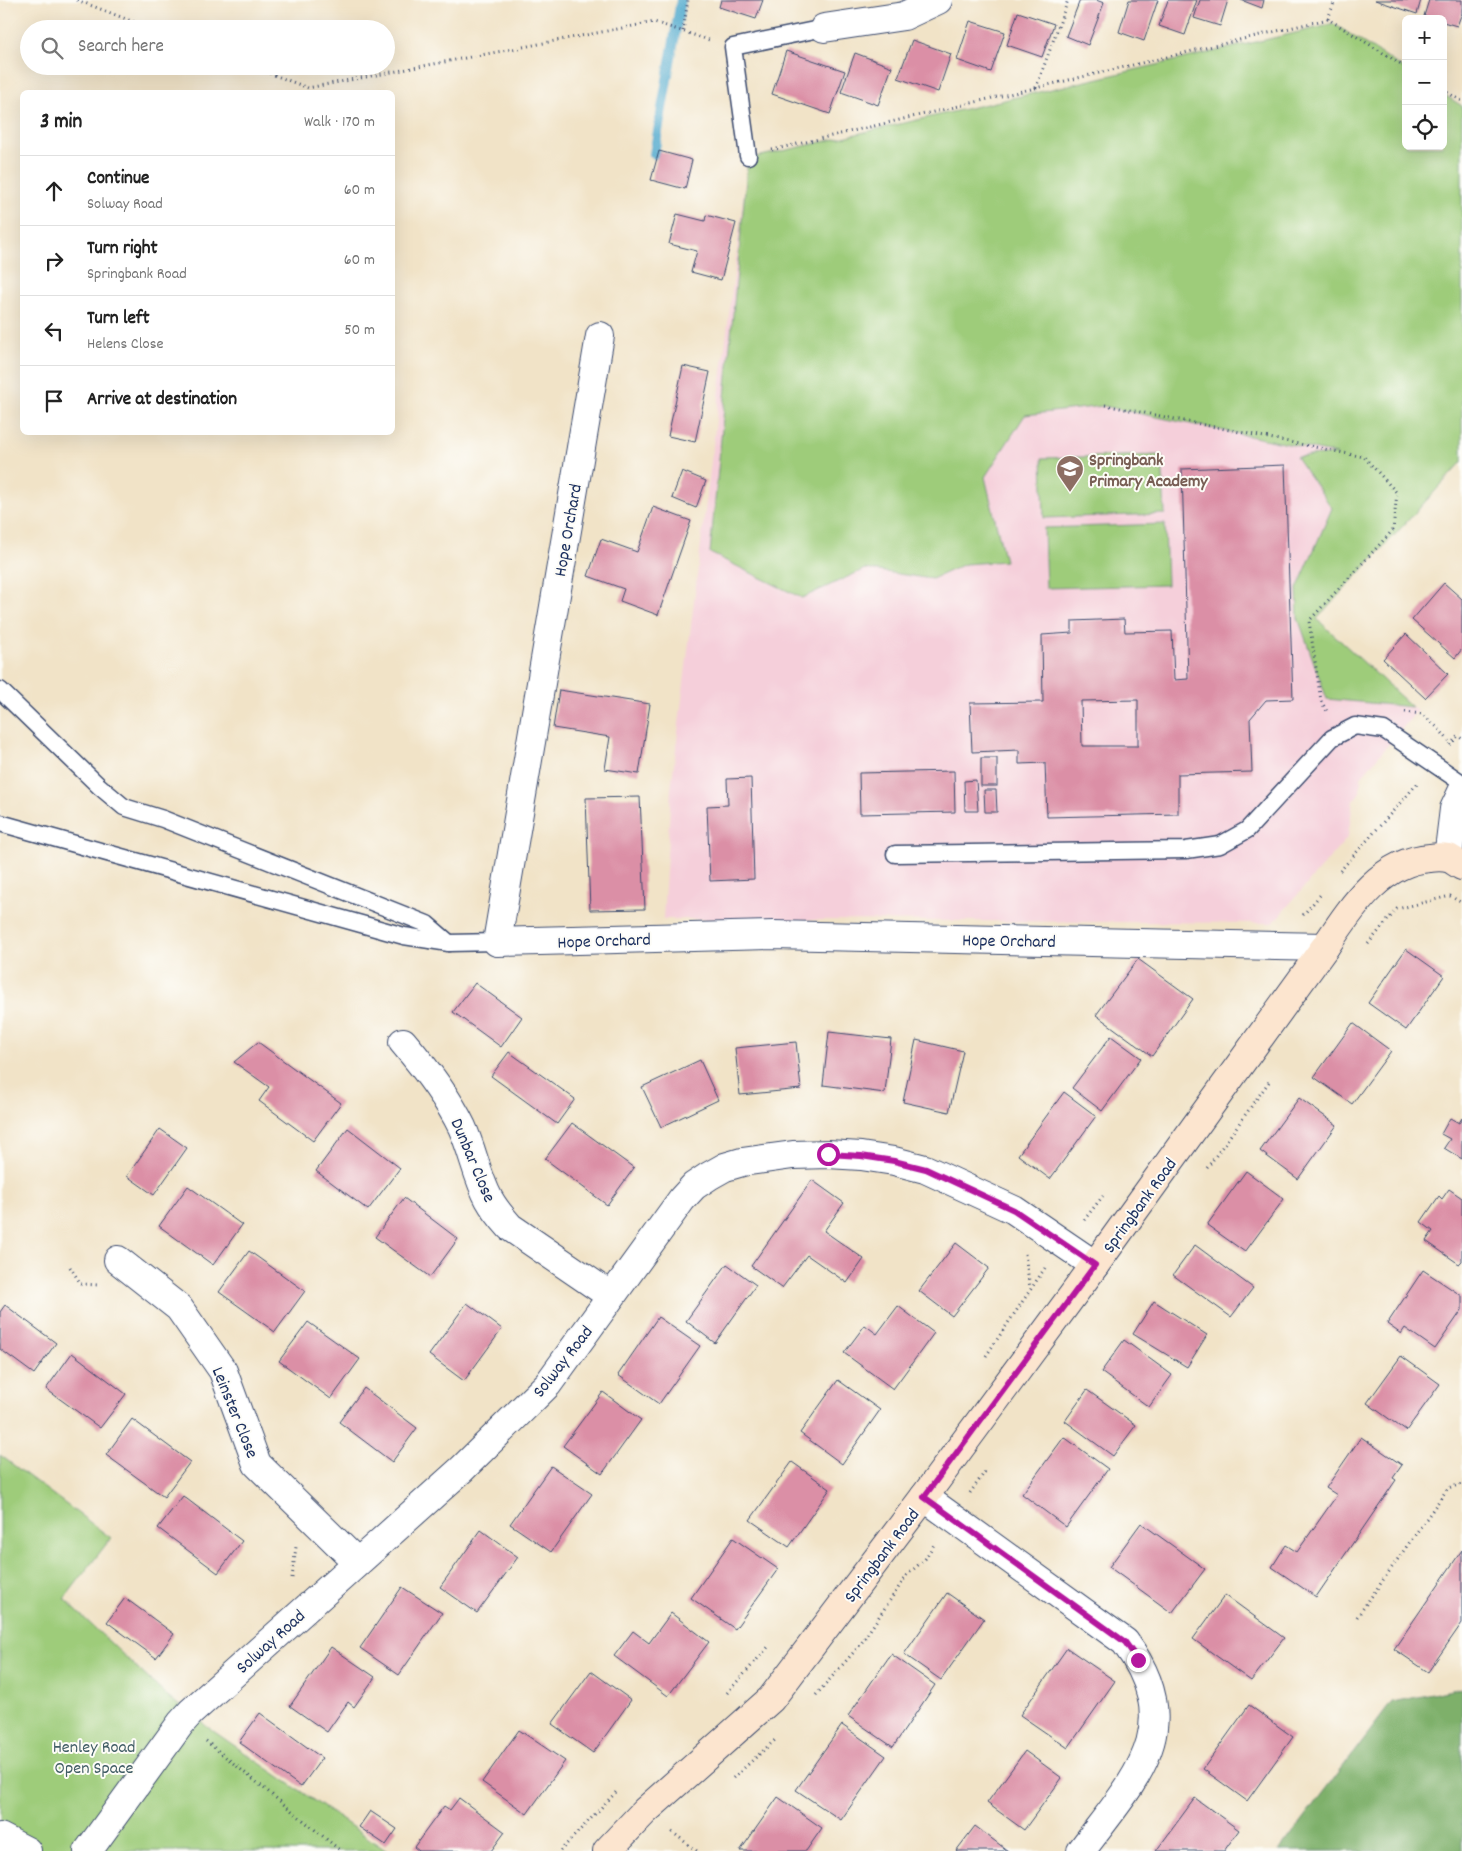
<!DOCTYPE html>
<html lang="en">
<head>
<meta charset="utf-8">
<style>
	body { margin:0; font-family:Dekko,sans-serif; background:#f6f6f6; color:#222 }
	.controls { position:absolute; right:15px; top:15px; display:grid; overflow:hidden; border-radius:8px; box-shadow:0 5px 20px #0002 }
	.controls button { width:45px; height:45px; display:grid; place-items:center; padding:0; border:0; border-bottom:1px solid #e0e0e0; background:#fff; color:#222; font:25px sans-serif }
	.stop { position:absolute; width:15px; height:15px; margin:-11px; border:4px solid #b5179e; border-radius:50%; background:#fff }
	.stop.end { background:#b5179e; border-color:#fff; box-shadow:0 1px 5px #0008 }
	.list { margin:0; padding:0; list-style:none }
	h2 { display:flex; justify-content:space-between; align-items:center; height:65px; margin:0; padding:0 20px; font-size:21px }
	h2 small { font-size:16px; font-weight:400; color:#767676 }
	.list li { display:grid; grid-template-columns:32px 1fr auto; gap:15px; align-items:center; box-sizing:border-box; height:70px; padding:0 20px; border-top:1px solid #e0e0e0 }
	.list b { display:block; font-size:19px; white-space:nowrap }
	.list p { margin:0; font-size:16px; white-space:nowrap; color:#767676 }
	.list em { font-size:16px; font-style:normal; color:#767676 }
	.icon { flex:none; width:28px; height:28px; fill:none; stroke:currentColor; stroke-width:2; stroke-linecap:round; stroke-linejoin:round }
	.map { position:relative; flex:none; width:1462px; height:1851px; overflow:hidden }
	.search { position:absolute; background:#fff; box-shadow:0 5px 20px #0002; left:20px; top:20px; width:375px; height:55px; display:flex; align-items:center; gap:12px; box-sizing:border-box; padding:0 18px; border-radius:28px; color:#767676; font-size:19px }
	.panel { position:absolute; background:#fff; box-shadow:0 5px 20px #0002; left:20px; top:90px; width:375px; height:345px; border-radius:8px }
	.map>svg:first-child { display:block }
	.built { fill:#f5cfda }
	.green { fill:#9ecc7a; stroke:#5c7e6c }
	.forest { fill:#7eb06a; stroke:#4c7064 }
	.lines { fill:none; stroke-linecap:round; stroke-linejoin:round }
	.stream { stroke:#4fa9cd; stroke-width:10 }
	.building { fill:#db8fa6; fill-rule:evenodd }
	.lane-casing { stroke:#3b4a6e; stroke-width:19 }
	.street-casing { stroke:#3b4a6e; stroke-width:30 }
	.secondary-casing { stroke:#3b4a6e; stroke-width:30 }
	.path { stroke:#3b4a6e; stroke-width:3; stroke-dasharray:1 4; stroke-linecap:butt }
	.lane { stroke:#fff; stroke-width:16 }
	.street { stroke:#fff; stroke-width:28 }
	.secondary { stroke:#fce5cf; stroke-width:28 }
	.route { stroke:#b5179e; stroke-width:6 }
	.labels { text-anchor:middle; stroke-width:4; stroke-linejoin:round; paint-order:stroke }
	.education-label { font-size:18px; font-weight:bold; fill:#785e54; stroke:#fdfcf7; text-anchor:start }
	.street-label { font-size:18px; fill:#1b2f5e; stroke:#fdfcf7 }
	.park-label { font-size:18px; fill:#425e66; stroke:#fdfcf7 }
</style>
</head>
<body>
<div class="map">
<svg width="1462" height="1851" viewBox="0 0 1462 1851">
	<rect width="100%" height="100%" fill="#fdfcf7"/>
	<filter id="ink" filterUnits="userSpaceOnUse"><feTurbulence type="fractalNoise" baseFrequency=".02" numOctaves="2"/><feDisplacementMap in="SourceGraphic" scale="10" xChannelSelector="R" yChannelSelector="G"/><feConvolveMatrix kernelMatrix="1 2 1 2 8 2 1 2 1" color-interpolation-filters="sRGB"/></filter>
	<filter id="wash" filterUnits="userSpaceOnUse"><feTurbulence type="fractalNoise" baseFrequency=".0096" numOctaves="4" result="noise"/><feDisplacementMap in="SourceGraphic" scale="20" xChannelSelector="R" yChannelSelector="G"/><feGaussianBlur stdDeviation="1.12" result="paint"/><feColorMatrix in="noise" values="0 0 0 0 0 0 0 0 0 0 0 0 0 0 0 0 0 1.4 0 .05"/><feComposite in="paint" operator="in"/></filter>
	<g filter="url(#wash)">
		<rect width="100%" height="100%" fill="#f1e3c7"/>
		<path class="built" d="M1334,24L1406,70V146H1443V94L1462,106V462L1317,619L1417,711L1361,777L1360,792L1353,801L1348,837L1273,923L663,919L671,789L748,159Z"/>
		<g class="green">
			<path d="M1334,24L1406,70V146H1443V94L1462,106V462L1317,619L1412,707L1327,699L1298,618L1297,589L1332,508L1296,457L1337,454L1103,406L1025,415L985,477L1005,561L965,564L932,579L865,569L802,598L710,553L748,159Z"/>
			<path d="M1162,455L1165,514L1044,518L1042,458Z"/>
			<path d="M1165,524L1167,585L1046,588L1044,528Z"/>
			<path d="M0,1455L111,1538L64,1599L170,1699L191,1712L206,1726L387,1851H27L0,1837Z"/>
		</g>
		<path class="forest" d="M1462,1688V1851H1279L1392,1702Z"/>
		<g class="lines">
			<path class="stream" d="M654,154L681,0"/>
		</g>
		<g id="blocks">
			<g class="building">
				<path d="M721,0H763L756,19L719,7Z"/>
				<path d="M1080,0H1096L1104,3L1088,45L1066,36Z"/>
				<path d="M1129,0H1158L1144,41L1119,32Z"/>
				<path d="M1168,0H1197L1185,35L1159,26Z"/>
				<path d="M1200,0H1228L1220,26L1194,18Z"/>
				<path d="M1241,0H1264L1262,8Z"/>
				<path d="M1375,0H1421L1417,14Z"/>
				<path d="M1429,0H1462V13L1457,26L1443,22V19H1434L1424,16Z"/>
				<path d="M1018,12L1054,24L1042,57L1007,45Z"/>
				<path d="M970,21L1005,32L991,72L957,60Z"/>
				<path d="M912,40L951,54L938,92L898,78Z"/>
				<path d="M786,51L845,71L830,114L772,94Z"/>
				<path d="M855,53L892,67L878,105L841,92Z"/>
				<path d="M659,151L692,160L685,189L651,180Z"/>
				<path d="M677,214L705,221L706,215L736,223L721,280L691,272L697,251L669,244Z"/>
				<path d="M683,366L710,372L695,442L668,436Z"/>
				<path d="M1285,465L1293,699L1266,700L1250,719L1252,772L1178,774V814L1047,817L1045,763L1019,764V750L972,752L970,703L1043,702L1042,635L1072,633V621L1124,619L1125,632L1172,631L1174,680L1188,679L1182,469ZM1138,700V746H1082L1081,701Z"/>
				<path d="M682,471L706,481L696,508L672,498Z"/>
				<path d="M653,507L691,521L658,615L620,601L624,589L588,576L601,539L637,552Z"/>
				<path d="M1444,583L1462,599V649L1455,658L1412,620Z"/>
				<path d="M1406,634L1448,674L1425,698L1383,659Z"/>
				<path d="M559,690L650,704L639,774L605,769L610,737L553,728Z"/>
				<rect x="981" y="758" width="16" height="28"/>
				<path d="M954,771L955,812L860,814L859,773Z"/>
				<path d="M751,778L754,879L710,881L707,806L728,805L727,779Z"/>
				<path d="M976,780L978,811H965L964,781Z"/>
				<path d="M984,790H996L997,812H985Z"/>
				<path d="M640,797L645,909L590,910L586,798Z"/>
				<path d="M1406,949L1444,976L1406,1030L1368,1003Z"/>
				<path d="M1138,959L1193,999L1152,1056L1096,1015Z"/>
				<path d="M475,983L522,1017L501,1047L453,1012Z"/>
				<path d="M1353,1023L1391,1051L1352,1104L1314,1077Z"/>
				<path d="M829,1032L891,1039L885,1093L823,1085Z"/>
				<path d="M1111,1036L1141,1058L1102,1111L1072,1088Z"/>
				<path d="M916,1040L963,1051L949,1112L903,1102Z"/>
				<path d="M258,1042L341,1103L313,1141L259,1101L269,1087L234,1062Z"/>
				<path d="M796,1042L801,1089L740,1095L735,1048Z"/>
				<path d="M509,1052L575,1099L557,1124L491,1076Z"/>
				<path d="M700,1060L718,1100L661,1127L642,1087Z"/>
				<path d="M1064,1092L1096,1116L1050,1179L1018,1155Z"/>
				<path d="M1299,1098L1337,1125L1298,1179L1260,1151Z"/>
				<path d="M1450,1118L1459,1123L1462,1118V1159L1444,1148L1450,1139L1441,1134Z"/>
				<path d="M572,1123L634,1168L607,1205L545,1159Z"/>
				<path d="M348,1128L400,1168L368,1210L316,1171Z"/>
				<path d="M160,1129L187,1148L154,1195L127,1176Z"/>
				<path d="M1246,1171L1284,1199L1245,1252L1207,1225Z"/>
				<path d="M812,1180L844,1203L824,1231L864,1259L847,1283L807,1255L782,1288L751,1266Z"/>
				<path d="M188,1186L242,1225L213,1265L159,1226Z"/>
				<path d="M1449,1189L1462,1198V1261L1459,1264L1426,1241L1433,1231L1421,1222L1439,1196L1442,1199Z"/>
				<path d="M404,1198L458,1239L430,1277L375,1237Z"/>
				<path d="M956,1243L989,1268L952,1316L919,1291Z"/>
				<path d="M1195,1245L1253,1288L1231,1317L1173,1275Z"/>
				<path d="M249,1251L305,1291L275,1332L219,1292Z"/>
				<path d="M727,1264L756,1285L715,1343L686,1321Z"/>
				<path d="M1423,1270L1462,1296V1310L1435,1349L1405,1328L1401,1334L1387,1324Z"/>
				<path d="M1154,1301L1207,1335L1187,1367L1133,1334Z"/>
				<path d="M467,1303L502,1329L464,1381L429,1355Z"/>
				<path d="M5,1305L56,1343L34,1374L0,1349V1312Z"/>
				<path d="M898,1306L934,1333L893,1389L844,1353L865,1325L877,1334Z"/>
				<path d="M658,1317L700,1346L659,1404L618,1375Z"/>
				<path d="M308,1322L360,1359L331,1399L279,1361Z"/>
				<path d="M1124,1340L1172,1375L1149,1407L1101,1372Z"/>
				<path d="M72,1353L126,1394L100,1428L46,1389Z"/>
				<path d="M1401,1356L1440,1384L1406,1431L1367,1403Z"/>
				<path d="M838,1380L880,1410L842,1464L800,1433Z"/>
				<path d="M364,1388L417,1428L392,1462L339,1422Z"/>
				<path d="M1087,1390L1136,1425L1113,1456L1065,1421Z"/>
				<path d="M603,1392L641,1420L602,1474L563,1446Z"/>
				<path d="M132,1419L190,1462L164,1497L106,1455Z"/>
				<path d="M1064,1437L1108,1469L1066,1527L1022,1494Z"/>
				<path d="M1361,1437L1402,1465L1393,1478L1396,1480L1316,1597L1272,1567L1286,1545L1297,1552L1337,1495L1326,1488Z"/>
				<path d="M792,1462L830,1489L789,1547L750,1520Z"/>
				<path d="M551,1466L592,1494L551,1552L510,1524Z"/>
				<path d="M183,1496L242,1541L218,1573L158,1528Z"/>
				<path d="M1141,1523L1205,1569L1172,1613L1109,1567Z"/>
				<path d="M481,1530L518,1557L477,1613L440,1587Z"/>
				<path d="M733,1538L778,1569L735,1629L691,1598Z"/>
				<path d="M1462,1550V1623L1428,1672L1394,1649Z"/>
				<path d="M402,1587L442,1613L399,1675L360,1648Z"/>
				<path d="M947,1593L984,1619L941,1680L904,1654Z"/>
				<path d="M1225,1595L1284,1638L1251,1681L1193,1639Z"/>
				<path d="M125,1598L174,1634L156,1658L107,1622Z"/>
				<path d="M671,1613L709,1642L668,1696L614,1656L633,1631L649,1643Z"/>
				<path d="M331,1647L375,1677L354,1707L348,1702L327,1732L290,1706Z"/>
				<path d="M1067,1648L1115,1681L1068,1748L1020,1715Z"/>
				<path d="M891,1654L935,1685L893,1747L848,1716Z"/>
				<path d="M591,1671L631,1700L593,1753L552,1724Z"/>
				<path d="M1249,1705L1293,1737L1247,1801L1203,1769Z"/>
				<path d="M260,1713L322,1758L301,1787L239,1742Z"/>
				<path d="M842,1725L886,1756L841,1820L796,1790Z"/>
				<path d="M519,1730L565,1761L527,1814L482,1782Z"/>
				<path d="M1025,1751L1062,1778L1024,1830L987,1803Z"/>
				<path d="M778,1797L822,1828L806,1851H740Z"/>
				<path d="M459,1798L505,1832L491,1851H419L414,1847L444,1806L450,1810Z"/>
				<path d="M1195,1798L1239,1830L1224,1851H1156Z"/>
				<path d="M370,1811L397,1829L386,1845L359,1827Z"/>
				<path d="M975,1826L1008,1851H956Z"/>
			</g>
		</g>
	</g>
	<g filter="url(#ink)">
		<use href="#blocks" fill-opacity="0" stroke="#3b4a6e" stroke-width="1"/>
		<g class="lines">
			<defs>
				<g id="lane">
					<path d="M748,156L733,47L824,28"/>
					<path d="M0,690L99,786L124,807L163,819L427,924L449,943"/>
					<path d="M0,823L404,936L449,943L497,942"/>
					<path d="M895,854L1186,850L1220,845L1247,830L1332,738L1355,726L1384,730L1462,783"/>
				</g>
				<g id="street">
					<path d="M824,28L904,16L938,0"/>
					<path d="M600,336L497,942L773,935L1325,947"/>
					<path d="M1448,858L1454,809L1462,792"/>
					<path d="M403,1042C426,1069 447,1096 462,1127C473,1151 477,1177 489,1199C495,1210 502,1218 510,1227L611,1296"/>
					<path d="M118,1260L179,1308L223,1371L257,1464L357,1562"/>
					<path d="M924,1497L1125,1642C1189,1729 1134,1780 1081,1851"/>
					<path d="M0,1837L27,1851"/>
					<path d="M88,1851L181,1723L191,1712L462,1469L548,1384L682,1199L694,1186L709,1176L725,1167L742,1162L793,1155L828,1154L861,1156L894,1161L925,1169L1014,1210L1095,1265"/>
				</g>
				<path id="secondary" d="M607,1851L645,1811L771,1699L924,1497L1095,1265L1325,947C1350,910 1380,861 1430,858C1435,857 1443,857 1449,858C1453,860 1458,864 1462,866"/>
			</defs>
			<use href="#lane" class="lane-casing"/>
			<use href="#street" class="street-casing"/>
			<use href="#secondary" class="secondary-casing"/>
			<g class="path">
				<path d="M77,0L152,29"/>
				<path d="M1328,19L1335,0"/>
				<path d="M683,31L688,0"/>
				<path d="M251,66L308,88L654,22L709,40"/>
				<path d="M1036,88L1068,0"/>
				<path d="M1443,90L1462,101"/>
				<path d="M772,150L1328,19L1406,67"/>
				<path d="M1105,405L1364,457L1397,493L1393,530L1309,621L1321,701L1328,713"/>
				<path d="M1405,712L1422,714L1438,728L1449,741"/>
				<path d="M1450,745L1458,736L1462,739"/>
				<path d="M1340,871L1417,784"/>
				<path d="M1303,915L1322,893"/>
				<path d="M1368,944L1397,909L1450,896L1462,903"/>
				<path d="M1207,1168L1271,1079"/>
				<path d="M1084,1220L1103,1196"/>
				<path d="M1025,1254L1030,1288"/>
				<path d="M70,1267L81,1284L98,1285"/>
				<path d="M986,1356L1045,1268"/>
				<path d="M970,1493L987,1469"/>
				<path d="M292,1578L296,1547"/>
				<path d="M1357,1617L1448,1488L1462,1484"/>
				<path d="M727,1693L770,1645"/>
				<path d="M816,1695L860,1645L907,1575L925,1559L935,1543"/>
				<path d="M206,1741L341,1851"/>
				<path d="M733,1778L775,1740"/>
				<path d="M672,1832L697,1851"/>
				<path d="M560,1851L618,1790"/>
			</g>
			<use href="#lane" class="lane"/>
			<use href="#street" class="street"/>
			<use href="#secondary" class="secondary"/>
		</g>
	</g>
	<g class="lines" filter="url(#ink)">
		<path class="route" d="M828,1154L861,1156L894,1161L926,1169L1014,1210L1095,1265L924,1497L1125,1642L1138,1660"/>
	</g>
	<defs>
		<symbol id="school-pin" viewBox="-11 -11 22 30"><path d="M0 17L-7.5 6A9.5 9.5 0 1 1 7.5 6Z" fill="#8d6e63" stroke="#fdfcf7"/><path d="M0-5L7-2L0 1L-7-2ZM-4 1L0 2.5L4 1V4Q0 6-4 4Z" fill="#fff"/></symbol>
	</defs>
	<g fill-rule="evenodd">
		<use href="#school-pin" x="1054" y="453" width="32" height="43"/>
	</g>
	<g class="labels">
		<g class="education-label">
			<text x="1089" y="465">Springbank<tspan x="1089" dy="21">Primary Academy</tspan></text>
		</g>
		<g class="street-label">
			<text transform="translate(567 530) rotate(-80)" y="6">Hope Orchard</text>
			<text transform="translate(604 940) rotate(-2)" y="6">Hope Orchard</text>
			<text transform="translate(1009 940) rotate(1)" y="6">Hope Orchard</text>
			<text transform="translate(474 1160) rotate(67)" y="6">Dunbar Close</text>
			<text transform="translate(1139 1205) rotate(-54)" y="6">Springbank Road</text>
			<text transform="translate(562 1361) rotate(-52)" y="6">Solway Road</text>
			<text transform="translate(236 1412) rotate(68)" y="6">Leinster Close</text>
			<text transform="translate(881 1555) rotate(-53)" y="6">Springbank Road</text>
			<text transform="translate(270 1641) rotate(-42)" y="6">Solway Road</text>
		</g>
		<g class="park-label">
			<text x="94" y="1752">Henley Road<tspan x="94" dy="21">Open Space</tspan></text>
		</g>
	</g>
</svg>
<div class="controls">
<button>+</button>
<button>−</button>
<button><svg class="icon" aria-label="locate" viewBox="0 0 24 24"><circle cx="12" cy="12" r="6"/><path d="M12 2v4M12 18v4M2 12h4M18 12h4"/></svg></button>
</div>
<div class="stop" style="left:828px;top:1154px"></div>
<div class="stop end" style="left:1138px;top:1660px"></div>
<div class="search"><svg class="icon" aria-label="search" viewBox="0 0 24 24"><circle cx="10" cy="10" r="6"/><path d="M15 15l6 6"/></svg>Search here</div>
<section class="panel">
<h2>3 min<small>Walk · 170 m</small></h2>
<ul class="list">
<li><svg class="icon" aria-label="ahead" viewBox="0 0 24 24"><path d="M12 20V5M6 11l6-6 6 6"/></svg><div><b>Continue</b><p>Solway Road</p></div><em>60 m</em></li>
<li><svg class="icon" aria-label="right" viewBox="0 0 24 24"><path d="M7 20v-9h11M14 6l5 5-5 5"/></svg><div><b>Turn right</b><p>Springbank Road</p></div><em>60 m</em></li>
<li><svg class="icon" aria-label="left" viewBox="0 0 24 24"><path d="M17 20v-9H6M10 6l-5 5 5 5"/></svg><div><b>Turn left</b><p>Helens Close</p></div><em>50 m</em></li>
<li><svg class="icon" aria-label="arrive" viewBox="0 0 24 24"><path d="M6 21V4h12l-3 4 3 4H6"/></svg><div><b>Arrive at destination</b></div></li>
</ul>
</section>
</div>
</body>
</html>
